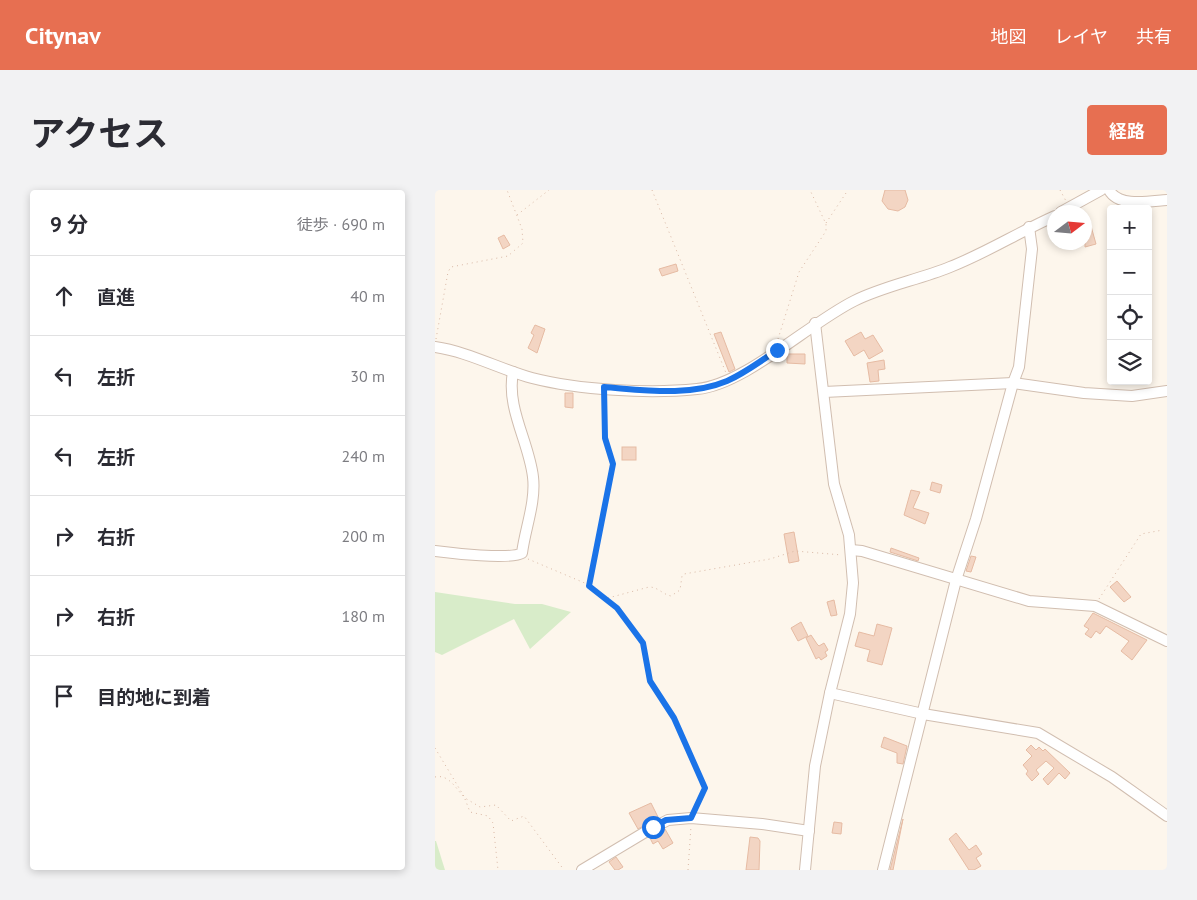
<!DOCTYPE html>
<html lang="ja">
<head>
<meta charset="utf-8">
<style>
	body { margin:0; font-family:"PT Sans","Noto Sans JP",sans-serif; background:#f2f2f3; color:#2b2b33 }
	.controls { position:absolute; right:15px; top:15px; display:grid; overflow:hidden; border-radius:5px; box-shadow:0 2px 8px #0003 }
	.controls button { width:45px; height:45px; display:grid; place-items:center; padding:0; border:0; border-bottom:1px solid #e1e1e2; background:#fff; color:#2b2b33; font:25px sans-serif }
	.compass { position:absolute; left:612px; top:15px; width:45px; height:45px; border-radius:50%; background:#fff; box-shadow:0 2px 8px #0003; rotate:74deg }
	.stop { position:absolute; width:15px; height:15px; margin:-11px; border:4px solid #1a73e8; border-radius:50%; background:#fff }
	.stop.end { background:#1a73e8; border-color:#fff; box-shadow:0 1px 5px #0008 }
	.list { margin:0; padding:0; list-style:none }
	h2 { display:flex; justify-content:space-between; align-items:center; height:65px; margin:0; padding:0 20px; font-size:21px }
	h2 small { font-size:16px; font-weight:400; color:#7c7c81 }
	.list li { display:grid; grid-template-columns:32px 1fr auto; gap:15px; align-items:center; box-sizing:border-box; height:80px; padding:0 20px; border-top:1px solid #e1e1e2 }
	.list b { display:block; font-size:19px; white-space:nowrap }
	.list em { font-size:16px; font-style:normal; color:#7c7c81 }
	.icon { flex:none; width:28px; height:28px; fill:none; stroke:currentColor; stroke-width:2; stroke-linecap:round; stroke-linejoin:round }
	.map { position:relative; flex:none; width:732px; height:680px; overflow:hidden; border-radius:5px }
	header { display:flex; align-items:center; gap:30px; box-sizing:border-box; height:70px; padding:0 25px; background:#e76f51; color:#fff }
	header strong { font-size:24px }
	nav { display:flex; gap:28px; margin-inline-start:auto; font-size:18px }
	.intro { display:flex; align-items:center; justify-content:space-between; box-sizing:border-box; height:120px; padding:0 30px }
	h1 { margin:0; font-size:35px }
	.button { padding:12px 22px; border-radius:5px; background:#e76f51; color:#fff; font-size:18px; font-weight:700 }
	main { display:flex; gap:30px; padding:0 30px }
	aside { flex:1; background:#fff; border-radius:5px; box-shadow:0 2px 8px #0003 }
	.map>svg:first-child { display:block }
	.green { fill:#d8ecc9 }
	.building { fill:#f3d5c3; stroke:#e6bba3 }
	.lines { fill:none; stroke-linecap:round; stroke-linejoin:round }
	.minor-casing { stroke:#d1beb0; stroke-width:12 }
	.path { stroke:#d9b8a5; stroke-width:1; stroke-dasharray:1 4; stroke-linecap:butt }
	.minor { stroke:#fff; stroke-width:10 }
	.route { stroke:#1a73e8; stroke-width:6 }
</style>
</head>
<body>
<header>
<strong>Citynav</strong>
<nav><a>地図</a><a>レイヤ</a><a>共有</a></nav>
</header>
<div class="intro"><h1>アクセス</h1><a class="button">経路</a></div>
<main>
<aside>
<h2>9 分<small>徒歩 · 690 m</small></h2>
<ul class="list">
<li><svg class="icon" aria-label="ahead" viewBox="0 0 24 24"><path d="M12 20V5M6 11l6-6 6 6"/></svg><div><b>直進</b></div><em>40 m</em></li>
<li><svg class="icon" aria-label="left" viewBox="0 0 24 24"><path d="M17 20v-9H6M10 6l-5 5 5 5"/></svg><div><b>左折</b></div><em>30 m</em></li>
<li><svg class="icon" aria-label="left" viewBox="0 0 24 24"><path d="M17 20v-9H6M10 6l-5 5 5 5"/></svg><div><b>左折</b></div><em>240 m</em></li>
<li><svg class="icon" aria-label="right" viewBox="0 0 24 24"><path d="M7 20v-9h11M14 6l5 5-5 5"/></svg><div><b>右折</b></div><em>200 m</em></li>
<li><svg class="icon" aria-label="right" viewBox="0 0 24 24"><path d="M7 20v-9h11M14 6l5 5-5 5"/></svg><div><b>右折</b></div><em>180 m</em></li>
<li><svg class="icon" aria-label="arrive" viewBox="0 0 24 24"><path d="M6 21V4h12l-3 4 3 4H6"/></svg><div><b>目的地に到着</b></div></li>
</ul>
</aside>
<div class="map">
<svg width="732" height="680" viewBox="0 0 732 680">
	<rect width="100%" height="100%" fill="#fdf6ec"/>
	<g class="green">
		<path d="M0,402L80,414H107L136,422L95,459L79,429L7,465L0,462Z"/>
		<path d="M0,651H1L10,680H0Z"/>
	</g>
	<g class="building">
		<path d="M450,0H470L473,10L470,17L463,21L453,19L447,11Z"/>
		<path d="M654,29L661,54L650,57V31Z"/>
		<path d="M69,45L75,55L68,59L63,48Z"/>
		<path d="M241,74L243,81L227,86L224,79Z"/>
		<path d="M100,135L110,139L102,163L93,158L99,145L96,143Z"/>
		<path d="M286,142L300,179L294,182L279,144Z"/>
		<path d="M426,142L430,149L438,145L448,161L434,169L429,160L419,166L410,151Z"/>
		<path d="M352,164H370V174L352,173Z"/>
		<path d="M449,170L450,179L443,180L444,191L435,192L432,173Z"/>
		<path d="M130,203H138V218L130,217Z"/>
		<rect x="187" y="257" width="14" height="13"/>
		<path d="M497,292L507,295L505,303L495,300Z"/>
		<path d="M476,300L485,302L478,318L494,323L490,334L469,325Z"/>
		<path d="M359,342L364,371L354,373L349,344Z"/>
		<path d="M456,358L484,368L483,371L455,362Z"/>
		<path d="M536,366L541,367L536,382L531,381Z"/>
		<path d="M682,391L696,407L689,412L675,397Z"/>
		<path d="M399,410L402,425L396,426L392,412Z"/>
		<path d="M658,423L712,450L697,470L686,461L694,451L671,436L665,444L661,441L656,448L650,444L654,439L649,436Z"/>
		<path d="M366,432L373,446L363,451L356,438Z"/>
		<path d="M442,434L457,438L447,475L432,471L435,460L420,456L424,442L439,446Z"/>
		<path d="M376,445L382,454L384,456L389,453L393,460L390,462L392,466L386,470L384,467L381,469L371,448Z"/>
		<path d="M449,547L472,556L468,574L462,573V563L446,557Z"/>
		<path d="M596,555L601,560L604,557L608,561L610,559L635,583L630,589L624,583L613,595L608,589L619,578L611,571L601,580L604,584L597,591L591,584L593,581L588,575L597,566L591,560Z"/>
		<path d="M216,613L223,627L203,639L194,623Z"/>
		<path d="M468,629L458,680H455Z"/>
		<path d="M399,632L407,633L406,644L397,643Z"/>
		<path d="M230,639L238,653L228,659L223,651L218,654L215,648Z"/>
		<path d="M521,643L534,660L541,655L547,664L541,668L546,676L539,680H534L514,649Z"/>
		<path d="M315,647L323,648L325,651L324,680H311Z"/>
		<path d="M181,667L188,677L183,680H180L174,672Z"/>
	</g>
	<g class="lines">
		<defs>
			<g id="minor">
				<path d="M674,0C684,18 716,11 732,10"/>
				<path d="M626,22L666,0"/>
				<path d="M0,157C34,162 64,179 97,188C144,200 214,204 262,199C309,195 373,134 419,111C449,96 483,90 515,77C551,63 584,42 620,26"/>
				<path d="M389,202L578,193L649,203L697,206L732,201"/>
				<path d="M416,360L427,361L594,411L660,416L732,451"/>
				<path d="M0,361C15,363 76,370 87,363C90,339 101,312 98,287C94,252 71,218 78,182"/>
				<path d="M395,503L488,524L603,543L677,587L732,626"/>
				<path d="M147,680L212,641L233,630L256,628L327,634L374,641"/>
				<path d="M370,680L380,576L395,503L415,424L418,393L414,345L399,294L380,133"/>
				<path d="M448,680L521,390L541,329L578,193L584,177L597,59L594,37"/>
			</g>
		</defs>
		<use href="#minor" class="minor-casing"/>
		<g class="path">
			<path d="M217,0L291,183"/>
			<path d="M625,0L631,11"/>
			<path d="M82,25L114,0"/>
			<path d="M391,33L413,0"/>
			<path d="M1,149L13,82L16,77L73,66L88,53L87,39L72,0"/>
			<path d="M343,149L364,82L391,41V34L375,0"/>
			<path d="M93,369L152,394L173,409L188,424L210,456L215,491L239,529L269,593V602L259,620"/>
			<path d="M155,395L178,274L170,247L169,209"/>
			<path d="M173,408L214,397C223,397 227,404 236,406L245,400L247,386L249,384L335,369L360,361L407,365"/>
			<path d="M664,409L706,344L728,340"/>
			<path d="M0,558L30,608L45,617L61,615L76,631L89,626L129,680"/>
			<path d="M0,587C13,584 20,597 28,606"/>
			<path d="M30,609L35,622L53,626L58,633L63,680"/>
			<path d="M253,680L256,636"/>
		</g>
		<use href="#minor" class="minor"/>
	</g>
	<g class="lines">
		<path class="route" d="M218,637L231,630L256,628L270,598L239,528L215,491L208,453L182,418L154,396L178,274L170,248L169,197C209,200 254,207 292,191C310,183 326,171 342,160"/>
	</g>
</svg>
<div class="controls">
<button>+</button>
<button>−</button>
<button><svg class="icon" aria-label="locate" viewBox="0 0 24 24"><circle cx="12" cy="12" r="6"/><path d="M12 2v4M12 18v4M2 12h4M18 12h4"/></svg></button>
<button><svg class="icon" aria-label="layers" viewBox="0 0 24 24"><path d="M12 4l9 5-9 5-9-5zM3 14l9 5 9-5"/></svg></button>
</div>
<svg class="compass" viewBox="-18 -18 36 36"><path d="M0-13l5 13h-10z" fill="#e53935"/><path d="M0 13l5-13h-10z" fill="#7c7c81"/></svg>
<div class="stop" style="left:218px;top:637px"></div>
<div class="stop end" style="left:342px;top:160px"></div>
</div>
</main>
</body>
</html>
